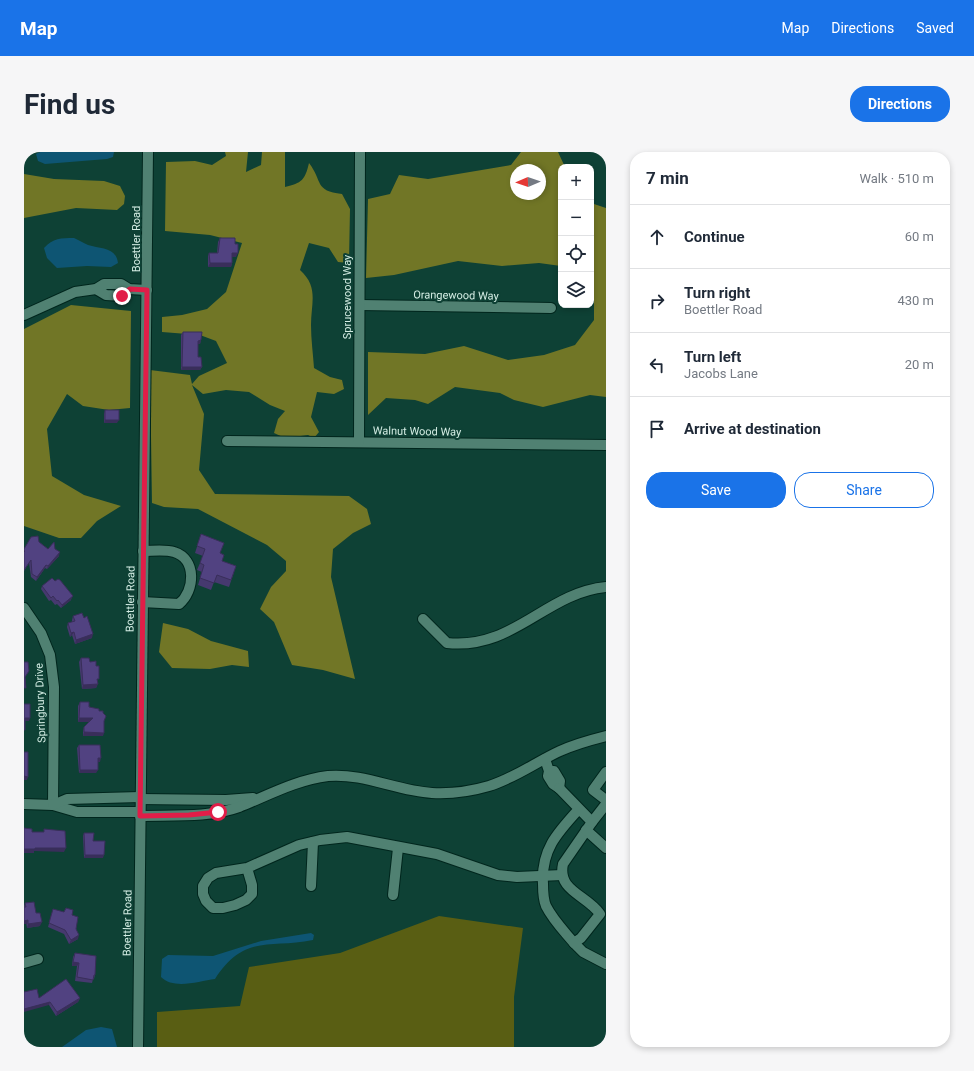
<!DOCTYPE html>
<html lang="en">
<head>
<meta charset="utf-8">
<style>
	body { margin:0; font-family:Roboto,sans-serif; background:#f6f6f7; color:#1f2937 }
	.controls { position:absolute; right:12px; top:12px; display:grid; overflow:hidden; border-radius:8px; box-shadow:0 2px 6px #0003 }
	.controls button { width:36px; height:36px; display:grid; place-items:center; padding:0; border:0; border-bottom:1px solid #e0e1e3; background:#fff; color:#1f2937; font:20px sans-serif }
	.compass { position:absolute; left:486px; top:12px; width:36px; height:36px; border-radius:50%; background:#fff; box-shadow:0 2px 6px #0003; rotate:268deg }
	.stop { position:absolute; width:12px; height:12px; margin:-9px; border:3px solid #e11d48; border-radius:50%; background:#fff }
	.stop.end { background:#e11d48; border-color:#fff; box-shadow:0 1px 4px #0008 }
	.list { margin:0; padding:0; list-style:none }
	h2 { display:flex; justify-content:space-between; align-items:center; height:52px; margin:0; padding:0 16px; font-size:17px }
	h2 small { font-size:13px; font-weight:400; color:#747a83 }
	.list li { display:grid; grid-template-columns:26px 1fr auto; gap:12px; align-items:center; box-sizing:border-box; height:64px; padding:0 16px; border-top:1px solid #e0e1e3 }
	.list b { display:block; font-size:15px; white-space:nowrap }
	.list p { margin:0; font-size:13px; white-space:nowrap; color:#747a83 }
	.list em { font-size:13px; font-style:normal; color:#747a83 }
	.actions { display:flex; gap:8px; padding:12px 16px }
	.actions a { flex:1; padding:9px 0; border:1px solid #1a73e8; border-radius:16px; text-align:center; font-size:14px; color:#1a73e8 }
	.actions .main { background:#1a73e8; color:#fff }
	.icon { flex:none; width:22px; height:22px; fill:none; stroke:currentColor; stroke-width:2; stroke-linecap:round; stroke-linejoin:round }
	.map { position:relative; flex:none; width:582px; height:895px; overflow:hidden; border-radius:16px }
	header { display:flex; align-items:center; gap:24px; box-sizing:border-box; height:56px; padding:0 20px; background:#1a73e8; color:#fff }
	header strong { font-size:19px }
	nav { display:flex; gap:22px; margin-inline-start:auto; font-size:14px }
	.intro { display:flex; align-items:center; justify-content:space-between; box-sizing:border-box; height:96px; padding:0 24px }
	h1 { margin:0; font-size:28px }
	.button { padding:10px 18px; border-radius:16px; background:#1a73e8; color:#fff; font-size:14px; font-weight:700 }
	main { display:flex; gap:24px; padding:0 24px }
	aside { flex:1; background:#fff; border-radius:16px; box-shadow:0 2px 6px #0003 }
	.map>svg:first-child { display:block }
	.green { fill:#595e13 }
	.forest { fill:#717626; fill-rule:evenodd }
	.water { fill:#0e5573 }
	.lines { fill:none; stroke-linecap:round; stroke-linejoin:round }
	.minor-casing { stroke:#00261d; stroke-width:12 }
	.minor { stroke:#508172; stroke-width:10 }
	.wall { fill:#46396f }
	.shaded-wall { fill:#392e5a }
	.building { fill:#514281; stroke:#392e5a }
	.route { stroke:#e11d48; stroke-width:5 }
	.labels { text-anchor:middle; stroke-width:4; stroke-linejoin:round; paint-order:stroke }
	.street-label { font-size:11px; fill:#d3ece3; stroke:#0e4135 }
</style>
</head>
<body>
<header>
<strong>Map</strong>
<nav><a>Map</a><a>Directions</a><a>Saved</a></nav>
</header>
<div class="intro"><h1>Find us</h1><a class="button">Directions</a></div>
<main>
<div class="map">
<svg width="582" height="895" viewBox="0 0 582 895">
	<rect width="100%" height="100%" fill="#0e4135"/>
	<path class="green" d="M415,764L499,776L490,845V895H133V860L216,854L225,815L316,801Z"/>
	<g class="forest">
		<path d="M201,0H224L222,20L237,13L238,0H261V35C278,31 281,28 285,11C299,29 290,39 318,42L326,57L325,111L314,110L305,96L285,91L276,118C295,135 287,151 287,173C287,187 289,202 290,216L306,225L318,228L320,237L310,242L293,240L287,265L295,280L290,286L284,283L261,286L250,281L254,267L261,259L246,253L225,240L202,238L179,242L168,233L180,262L175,318L191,342L325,344L343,357L347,372L329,381L309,397L307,425L331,527L299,518L268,513L250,470L236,457L247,435L262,419V409L243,393L174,357L140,355L128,351L126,218L166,223L168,232L175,224L203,211L192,189L176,183L138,180V165L158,163L183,157L202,140L218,91L186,83L141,79L142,10L171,9L188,13L202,4Z"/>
		<path d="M497,0H534L541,15H537V114L515,111L478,114L434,109L370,123L342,126L344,47L366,42L375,23L404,27L487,13ZM492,18H516V42H492Z"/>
		<path d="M0,22L30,27L80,29L96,34L101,44L100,52L93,58L52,56L0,66Z"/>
		<path d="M567,51L582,56V245L566,243L519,255L490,248L476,241L431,235L404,252L391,248L362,246L344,263V200L401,202L440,194L484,208L520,203L551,193L570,168V135L567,132Z"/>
		<path d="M47,153L107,159L106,256L85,258L59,254L43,242L23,277L28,324L60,343L97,354L73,369L57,386H35L0,374V177Z"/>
		<path d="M139,471L164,477L187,489L224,499L225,515L208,513L186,517L148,516L135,500Z"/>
	</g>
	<g class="water">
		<path d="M16,0H90L89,5L83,7L21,12L14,9L12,2Z"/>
		<path d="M50,86C55,88 59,91 64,93C77,97 92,95 94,111L87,115L63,114L33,116L23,106L20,96C29,86 37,86 50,86Z"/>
		<path d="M287,781L290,783L289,788C246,797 221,781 191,827C175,829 150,838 137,825L138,807L144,803L189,804L237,789Z"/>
		<path d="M77,875L88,877L93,895H38L62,878Z"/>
	</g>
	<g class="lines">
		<defs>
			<g id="minor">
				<path d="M72,137L82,143L98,144L105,137"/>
				<path d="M336,153L527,156"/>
				<path d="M0,163L51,140L72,137L80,132H97L105,137L123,138"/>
				<path d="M203,289L582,293"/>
				<path d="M335,290L336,0"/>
				<path d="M118,450L155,452C171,439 173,407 150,400C141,397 128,399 119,399"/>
				<path d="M0,456L17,481L26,503L30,535L29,653"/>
				<path d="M399,467L423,491C490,498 521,441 582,435"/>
				<path d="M521,607L525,619L524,624L529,632L535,636L536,629L530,619H525"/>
				<path d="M582,620L569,638L582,648"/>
				<path d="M535,636L568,670L539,712C533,739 563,743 576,762L557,786L550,791C540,779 529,768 522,754C519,747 519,739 519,732C517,698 533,681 555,657"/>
				<path d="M116,647L202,648L229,646"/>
				<path d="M0,652L29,653L53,660H116"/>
				<path d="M29,653L43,647L116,645"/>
				<path d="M116,664C148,663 185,666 215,655C245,643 272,628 304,624C340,621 373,639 408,641C427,642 448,639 465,634C491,626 512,610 536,599C551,592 566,588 582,584"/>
				<path d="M568,670L582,652"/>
				<path d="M562,678L582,696"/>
				<path d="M223,716L228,733V742L222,748L211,753L199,756H189L182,749L179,742V734L184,726L192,721L223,716L275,693L296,688L323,685L413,702L474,723L493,725L538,723"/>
				<path d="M287,734L289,690"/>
				<path d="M369,743L374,696"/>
				<path d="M550,791L559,800L582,812"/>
				<path d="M0,811L14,807"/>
				<path d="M114,895L124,0"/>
			</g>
		</defs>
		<use href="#minor" class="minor-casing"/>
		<use href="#minor" class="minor"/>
	</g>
	<g class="wall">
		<path d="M196,86L211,92L212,105H208V111L207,115H184V104L185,101H193L194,90Z"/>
		<path d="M159,180L177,188L176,192H174V205L178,215L176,218H157V183Z"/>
		<path d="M81,258L93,271H80V262Z"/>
		<path d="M177,382L196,401L198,409L212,414L205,435L190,430L187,438L174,433L178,420L173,418L179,404L171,401Z"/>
		<path d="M15,390L24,397H31L35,404L23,417L21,416L12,429L7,425L5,411L0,419V397Z"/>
		<path d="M18,434L47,448L37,456L33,452L31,453L27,448L25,449L17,437Z"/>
		<path d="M49,464L68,486L51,492L48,483L46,485L43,475L44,471L48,470V468Z"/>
		<path d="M57,506L66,510L74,531L72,536L58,537L55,510Z"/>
		<path d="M56,550L75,559L80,569L79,584H59V579L60,575L65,570H54V554Z"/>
		<path d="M55,593L76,610H74L72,621H55L53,596Z"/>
		<path d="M60,681L69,689L79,706H60L59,684Z"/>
		<path d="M1,751L12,761L16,774L3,776L0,755Z"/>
		<path d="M28,761L48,763L54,787L45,792L40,782L24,775Z"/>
		<path d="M51,801L71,823L70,827H69L68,831L51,829L53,814H48L49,805Z"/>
		<path d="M15,846H56L54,850L32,864L25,853Z"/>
	</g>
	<g class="shaded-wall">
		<path d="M208,101H214L212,105H207Z"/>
		<path d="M186,111H208L207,115H184Z"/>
		<path d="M177,188L176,192H173L174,189Z"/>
		<path d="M158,215H178L176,218H157Z"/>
		<path d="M81,268H95L93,271H80Z"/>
		<path d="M36,400L35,404L23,417L24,414Z"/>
		<path d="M22,413L21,416L12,429L13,425Z"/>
		<path d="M49,444L47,448L37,456L38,453Z"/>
		<path d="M50,480L48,483L46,485L47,481Z"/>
		<path d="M69,482L68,486L51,492L52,488Z"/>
		<path d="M74,532L72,536L58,537L59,533Z"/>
		<path d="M1,566H6L5,569H0Z"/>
		<path d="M55,566H69L67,570H54Z"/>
		<path d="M60,580L80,581L79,584H59Z"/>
		<path d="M74,606H77L76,610H72Z"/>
		<path d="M56,618H74L72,621H55Z"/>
		<path d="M0,624L4,625L3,628H0Z"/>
		<path d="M11,696H42L40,700L10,699V701H0V697Z"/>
		<path d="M61,703H80L79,706H60Z"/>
		<path d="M4,768L3,772H0V769Z"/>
		<path d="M18,770L16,774L3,776L4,772Z"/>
		<path d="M55,783L54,787L45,792L47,788Z"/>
		<path d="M49,810L55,811L53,814H48Z"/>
		<path d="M56,846L54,850L32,864L33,860Z"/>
		<path d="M26,850L25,853L0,860V857Z"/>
	</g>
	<g class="building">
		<path d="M196,86H211V92H214V101H208V111H186L185,101H194Z"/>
		<path d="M159,180H178L177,188L174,189V205H177L178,215H158Z"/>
		<rect x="81" y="258" width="14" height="10"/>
		<path d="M177,382L200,391L196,401L200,403L198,409L212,414L207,428L193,423L190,431L176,426L180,413L176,411L181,397L173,394Z"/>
		<path d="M14,384L15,390L24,397L30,390L31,397L36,400L24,414L22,413L13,425L8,422L7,408L0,418V400L1,399H0V397L7,385Z"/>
		<path d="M28,426L31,429L34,427L36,428L49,444L38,453L34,448L33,449L29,444L27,446L18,434Z"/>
		<path d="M58,461L60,466L63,464L69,482L52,488L50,480L47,481L44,471L51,469L49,464Z"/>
		<path d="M57,506H65L66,510L72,509V514H75V527H73L74,532L59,533Z"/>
		<path d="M0,510H4L5,519L1,525L2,536H0Z"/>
		<path d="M56,550H65V555L75,557V559H79V561L82,564L80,569V581L60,580V575L69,566H55Z"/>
		<path d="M0,552H6V566H1V578H0Z"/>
		<path d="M55,593H76L77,606H74V618H56Z"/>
		<path d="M0,600H4V625L0,624Z"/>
		<path d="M0,676L8,677V680H20V677L41,679L42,696H11V697H0Z"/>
		<path d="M60,681H70L69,689H81L80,703H61Z"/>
		<path d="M10,750L12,761H16L18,770L4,772V768L0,769V755H2L1,751Z"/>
		<path d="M42,756L49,758L48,763L54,765L52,777L55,783L47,788L41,778L25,771L29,757L40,760Z"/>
		<path d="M51,801L72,804L71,823H70L69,828L53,825L55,811L49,810Z"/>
		<path d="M42,827L56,846L33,860L26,850L0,857V840L13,837L15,846Z"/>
	</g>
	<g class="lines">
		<path class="route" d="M98,144L106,137L123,138L116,664L165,663L194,660"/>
	</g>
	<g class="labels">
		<g class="street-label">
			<text transform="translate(112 87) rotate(-90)" y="4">Boettler Road</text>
			<text transform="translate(432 143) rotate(1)" y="4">Orangewood Way</text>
			<text transform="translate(323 145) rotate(-90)" y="4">Sprucewood Way</text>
			<text transform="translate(393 279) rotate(1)" y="4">Walnut Wood Way</text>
			<text transform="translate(106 447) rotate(-89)" y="4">Boettler Road</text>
			<text transform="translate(16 551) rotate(-92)" y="4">Springbury Drive</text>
			<text transform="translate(103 771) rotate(-89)" y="4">Boettler Road</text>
		</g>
	</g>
</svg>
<div class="controls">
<button>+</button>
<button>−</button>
<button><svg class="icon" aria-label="locate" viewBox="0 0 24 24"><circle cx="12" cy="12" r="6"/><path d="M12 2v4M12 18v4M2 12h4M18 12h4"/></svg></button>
<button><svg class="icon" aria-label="layers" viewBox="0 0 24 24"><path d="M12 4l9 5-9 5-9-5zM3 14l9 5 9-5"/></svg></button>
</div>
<svg class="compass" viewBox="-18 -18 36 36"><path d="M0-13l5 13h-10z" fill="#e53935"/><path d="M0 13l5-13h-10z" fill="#747a83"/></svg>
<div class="stop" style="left:194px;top:660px"></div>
<div class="stop end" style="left:98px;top:144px"></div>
</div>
<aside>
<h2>7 min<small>Walk · 510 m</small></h2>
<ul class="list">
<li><svg class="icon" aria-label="ahead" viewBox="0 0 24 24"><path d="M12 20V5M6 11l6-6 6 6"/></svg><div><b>Continue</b></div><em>60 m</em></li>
<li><svg class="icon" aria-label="right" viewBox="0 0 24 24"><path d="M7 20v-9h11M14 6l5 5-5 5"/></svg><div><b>Turn right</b><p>Boettler Road</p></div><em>430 m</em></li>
<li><svg class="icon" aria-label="left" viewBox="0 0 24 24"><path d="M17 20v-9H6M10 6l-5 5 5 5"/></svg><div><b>Turn left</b><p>Jacobs Lane</p></div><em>20 m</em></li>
<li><svg class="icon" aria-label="arrive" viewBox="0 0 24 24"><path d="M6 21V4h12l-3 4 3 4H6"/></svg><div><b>Arrive at destination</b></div></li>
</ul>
<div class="actions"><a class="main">Save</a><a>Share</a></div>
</aside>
</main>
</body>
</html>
